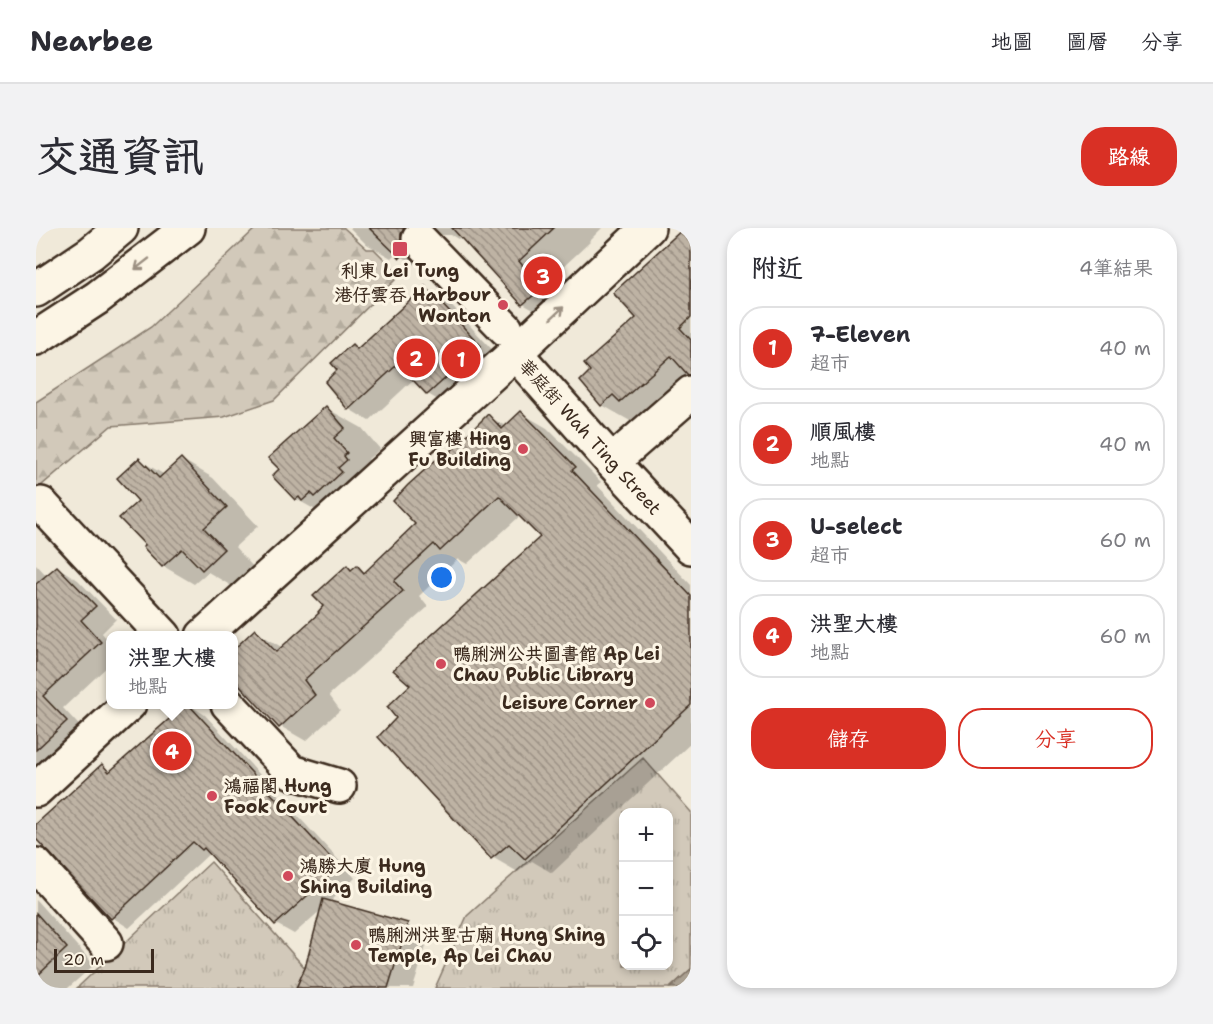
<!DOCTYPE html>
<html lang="zh-TW">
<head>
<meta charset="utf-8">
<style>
	body { margin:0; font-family:"Shantell Sans","LXGW WenKai TC",sans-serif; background:#f2f2f3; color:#2b2b33 }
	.controls { position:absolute; right:18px; bottom:18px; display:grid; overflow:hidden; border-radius:12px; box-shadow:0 3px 9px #0003 }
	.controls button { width:54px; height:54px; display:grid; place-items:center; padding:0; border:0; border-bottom:2px solid #e1e1e2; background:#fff; color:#2b2b33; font:30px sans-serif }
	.scale { position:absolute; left:18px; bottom:15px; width:100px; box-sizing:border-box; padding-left:6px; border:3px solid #3b2a1e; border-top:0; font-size:16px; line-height:21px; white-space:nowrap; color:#3b2a1e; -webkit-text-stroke:4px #fcf5e5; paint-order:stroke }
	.you { position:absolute; left:406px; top:350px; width:21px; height:21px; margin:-15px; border:4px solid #fff; border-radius:50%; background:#1a73e8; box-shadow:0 0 0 9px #1a73e833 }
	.badge { display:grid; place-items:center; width:39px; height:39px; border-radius:50%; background:#d93025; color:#fff; font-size:20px; font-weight:700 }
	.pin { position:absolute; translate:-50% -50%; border:3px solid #fff; box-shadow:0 2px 6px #0006 }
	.popup { position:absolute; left:70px; top:403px; width:132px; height:78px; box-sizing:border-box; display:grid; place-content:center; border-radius:12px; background:#fff; filter:drop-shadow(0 2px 4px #0005); font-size:20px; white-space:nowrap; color:#7c7c81 }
	.popup b { font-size:22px; color:#2b2b33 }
	.popup::after { content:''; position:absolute; left:50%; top:100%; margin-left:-12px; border:12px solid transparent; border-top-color:#fff }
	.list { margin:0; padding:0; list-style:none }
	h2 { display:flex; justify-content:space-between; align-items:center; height:78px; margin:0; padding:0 24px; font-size:26px }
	h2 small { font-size:20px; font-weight:400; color:#7c7c81 }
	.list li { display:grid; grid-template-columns:39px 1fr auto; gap:18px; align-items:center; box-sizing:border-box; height:84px; margin:0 12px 12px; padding:0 12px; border:2px solid #e1e1e2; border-radius:24px }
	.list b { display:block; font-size:22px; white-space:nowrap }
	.list p { margin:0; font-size:20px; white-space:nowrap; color:#7c7c81 }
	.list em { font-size:20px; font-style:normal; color:#7c7c81 }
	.actions { display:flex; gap:12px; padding:18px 24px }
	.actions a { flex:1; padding:14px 0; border:2px solid #d93025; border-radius:24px; text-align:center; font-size:21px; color:#d93025 }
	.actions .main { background:#d93025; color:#fff }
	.icon { flex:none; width:33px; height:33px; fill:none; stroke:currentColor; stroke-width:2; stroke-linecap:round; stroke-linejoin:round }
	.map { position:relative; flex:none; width:655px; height:760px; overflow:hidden; border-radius:24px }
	header { display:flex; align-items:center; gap:36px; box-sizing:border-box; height:84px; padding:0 30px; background:#fff; border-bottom:2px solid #e1e1e2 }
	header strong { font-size:28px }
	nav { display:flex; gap:33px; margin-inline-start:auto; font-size:21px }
	.intro { display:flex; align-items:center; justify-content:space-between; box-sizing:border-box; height:144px; padding:0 36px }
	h1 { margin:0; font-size:42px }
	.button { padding:15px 27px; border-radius:24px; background:#d93025; color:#fff; font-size:21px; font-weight:700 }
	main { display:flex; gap:36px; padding:0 36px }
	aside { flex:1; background:#fff; border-radius:24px; box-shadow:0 3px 9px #0003 }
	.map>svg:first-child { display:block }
	.forest { fill:url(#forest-firs); stroke:#867a6c; stroke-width:1.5 }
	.park { fill:url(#park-tufts); stroke:#867a6c; stroke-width:1.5; fill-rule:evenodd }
	.water { fill:url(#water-waves); stroke:#7e7163; stroke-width:1.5 }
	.shadow { fill:#0003 }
	.building { fill:url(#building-back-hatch); stroke:#3b2a1e; stroke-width:1.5 }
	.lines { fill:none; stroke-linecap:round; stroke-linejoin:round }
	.minor-casing { stroke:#3b2a1e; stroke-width:38 }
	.major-casing { stroke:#3b2a1e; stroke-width:38 }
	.minor { stroke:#fcf5e5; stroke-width:33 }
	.major { stroke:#fcf5e5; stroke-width:33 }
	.oneway { stroke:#9c9082 }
	.poi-dot { fill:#d1495b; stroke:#fcf5e5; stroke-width:2 }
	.labels { text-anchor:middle; stroke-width:6; stroke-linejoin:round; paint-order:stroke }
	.poi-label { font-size:18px; font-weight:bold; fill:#3b2a1e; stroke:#fcf5e5; text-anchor:start }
	.street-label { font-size:18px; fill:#3b2a1e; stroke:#fcf5e5 }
</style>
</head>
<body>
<header>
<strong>Nearbee</strong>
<nav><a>地圖</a><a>圖層</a><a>分享</a></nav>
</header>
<div class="intro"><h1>交通資訊</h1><a class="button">路線</a></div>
<main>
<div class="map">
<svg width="655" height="760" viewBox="0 0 655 760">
	<defs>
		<pattern id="forest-firs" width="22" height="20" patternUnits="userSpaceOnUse" patternTransform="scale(1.5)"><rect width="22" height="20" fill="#d2c9ba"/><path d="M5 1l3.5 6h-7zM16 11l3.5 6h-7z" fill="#b5ad9f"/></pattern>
		<pattern id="park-tufts" width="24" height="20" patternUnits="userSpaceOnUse" patternTransform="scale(1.5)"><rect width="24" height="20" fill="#d2c9ba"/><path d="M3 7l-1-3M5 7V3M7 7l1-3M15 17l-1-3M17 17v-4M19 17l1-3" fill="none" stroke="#b5ad9f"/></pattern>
		<pattern id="water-waves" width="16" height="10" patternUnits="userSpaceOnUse" patternTransform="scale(1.5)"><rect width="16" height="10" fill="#aaa091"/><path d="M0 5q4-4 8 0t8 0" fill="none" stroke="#8c8376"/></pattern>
		<pattern id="building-back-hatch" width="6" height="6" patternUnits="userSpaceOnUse" patternTransform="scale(1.5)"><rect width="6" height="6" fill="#beb3a4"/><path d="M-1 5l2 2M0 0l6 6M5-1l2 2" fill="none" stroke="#9c9285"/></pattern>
	</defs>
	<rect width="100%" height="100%" fill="#f0e9d9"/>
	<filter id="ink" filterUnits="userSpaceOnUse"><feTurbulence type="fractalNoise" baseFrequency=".0167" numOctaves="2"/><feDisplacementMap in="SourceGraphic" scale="12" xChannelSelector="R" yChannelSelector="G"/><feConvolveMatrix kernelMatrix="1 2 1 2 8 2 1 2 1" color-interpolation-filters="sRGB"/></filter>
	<g filter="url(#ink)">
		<path class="forest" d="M220,0H308L331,21H338L364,47L238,172L188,189L75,198L0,262V174L115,99Z"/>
		<g class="park">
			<path d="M607,530L655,584V741L634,760H399L431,688ZM588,584H632V738H588Z"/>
			<path d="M175,634L269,740L260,760H41Z"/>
		</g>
		<path class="water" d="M655,741V760H634Z"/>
		<g class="shadow">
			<path d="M314,0H566L553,13L554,14L514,51L536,79L519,94L487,76L425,8L422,11L415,7H405L395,12V40L391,44L360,25L355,30L329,15Z"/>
			<path d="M650,0H655V153L614,190L605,185L596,194L566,177L602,90Z"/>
			<path d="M389,60L410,72L464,130L412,178L392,166L378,151L333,193L313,181L291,154Z"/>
			<path d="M290,180L326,200L344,221L332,231L346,246L296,291L260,271Z"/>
			<path d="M485,185L511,200L565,254L561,257L655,357V515L516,645L496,633L482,644L456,629L362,490L376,457L506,309L485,287L431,336L422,331L383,368L392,379L293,467L304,482L270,513L244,498L198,448V423L219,403L247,420L286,385L311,339L317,342L321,339L331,345L381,296L410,225L413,227L452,188L471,199Z"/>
			<path d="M145,231L177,250L222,298L199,319L219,341L199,360L172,344L158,356L127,338L104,273L103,232L129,247Z"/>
			<path d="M0,336L11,348L21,339L42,352L80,391L66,405L74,415V436L27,480L51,506L0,553Z"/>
			<path d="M152,476L169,487L319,650L293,675L371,697L393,709L377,760H262L270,740L286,681L258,706L240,696L174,625L93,700L76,689L0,609V598L66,538L76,544Z"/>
			<path d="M0,672L58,737L32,760H0Z"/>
		</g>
		<g class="building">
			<path d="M333,0H368L365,6V15L370,24L364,30Z"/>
			<path d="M416,0H518L483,33L505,61L486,77Z"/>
			<path d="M648,0H655V89L644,100L655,112V147H652L635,128L584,174L577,167L565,178L544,153L554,143L548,136L600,90L577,65Z"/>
			<path d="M389,58L445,118L391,167L362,136L312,182L289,154L301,142L295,135L316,116L321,121Z"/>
			<path d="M290,178L309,200L298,210L311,225L308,228L311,232L302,240L306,244L279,269L275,265L266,273L263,269L259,272L236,248L243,241L232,230Z"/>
			<path d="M485,183L540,239L536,242L655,368V477L489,631L473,616L455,631L342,509L360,490L351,479L374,457L357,442L504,309L463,268L404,323L398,316L358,353L367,363L268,452L279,467L243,500L198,451V421L219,401L240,424L283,385L282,384L287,378L277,368L311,337L315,342L321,337L328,345L379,296L357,273L372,257L410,223L412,226L452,186L466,201Z"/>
			<path d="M103,230L123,250L145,230L191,279L168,300L188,321L166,342L146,321L126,339L107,319L109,317L83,290L102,273L81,250Z"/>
			<path d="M21,338L60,378L45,392L65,414L7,468L31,493L0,522V356Z"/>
			<path d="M149,477H153L303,639L239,697L168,620L166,622L157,614L75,691L0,611V596L66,536L73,544Z"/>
			<path d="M287,671L372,695L352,760H260L269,740Z"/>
			<path d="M0,685L31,720L0,749Z"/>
		</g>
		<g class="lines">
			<defs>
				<g id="minor">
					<path d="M383,11L470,101"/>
					<path d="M479,125L576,234L655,319"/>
					<path d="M576,234L655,165"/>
					<path d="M5,276L128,408"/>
					<path d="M167,408L479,125L612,0"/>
					<path d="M192,476L256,544L303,558"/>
					<path d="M0,562L93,476"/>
					<path d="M0,637L70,715"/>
				</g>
				<g id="major">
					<path d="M0,62L55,25L85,0"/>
					<path d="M0,110L61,70L152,0"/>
				</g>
			</defs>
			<use href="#minor" class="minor-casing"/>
			<use href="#major" class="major-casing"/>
			<use href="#minor" class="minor"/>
			<use href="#major" class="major"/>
		</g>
		<defs><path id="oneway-shaft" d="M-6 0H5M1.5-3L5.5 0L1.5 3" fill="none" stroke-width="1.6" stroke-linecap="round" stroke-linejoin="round" transform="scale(1.5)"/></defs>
		<g class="oneway">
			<use href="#oneway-shaft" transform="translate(106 36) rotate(142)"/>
			<use href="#oneway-shaft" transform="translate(521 85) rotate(-43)"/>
		</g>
	</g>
	<g class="poi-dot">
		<rect x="356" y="13" width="16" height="16" rx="3"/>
		<circle cx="467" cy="77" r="6"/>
		<circle cx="487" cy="221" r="6"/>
		<circle cx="405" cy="436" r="6"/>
		<circle cx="614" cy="475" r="6"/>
		<circle cx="176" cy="568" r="6"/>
		<circle cx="252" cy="648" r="6"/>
		<circle cx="320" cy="717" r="6"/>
	</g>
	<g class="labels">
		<g class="poi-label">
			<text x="364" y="49" text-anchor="middle">利東 Lei Tung</text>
			<text x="455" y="73" text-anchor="end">港仔雲吞 Harbour<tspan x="455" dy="21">Wonton</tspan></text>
			<text x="475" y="217" text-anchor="end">興富樓 Hing<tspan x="475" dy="21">Fu Building</tspan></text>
			<text x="417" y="432">鴨脷洲公共圖書館 Ap Lei<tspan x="417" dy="21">Chau Public Library</tspan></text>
			<text x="602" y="481" text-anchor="end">Leisure Corner</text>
			<text x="188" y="564">鴻福閣 Hung<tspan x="188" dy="21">Fook Court</tspan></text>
			<text x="264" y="644">鴻勝大廈 Hung<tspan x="264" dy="21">Shing Building</tspan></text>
			<text x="332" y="713">鴨脷洲洪聖古廟 Hung Shing<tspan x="332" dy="21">Temple, Ap Lei Chau</tspan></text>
		</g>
		<g class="street-label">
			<text transform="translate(554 209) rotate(48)" y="6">華庭街 Wah Ting Street</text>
		</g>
	</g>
</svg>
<div class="controls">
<button>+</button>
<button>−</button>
<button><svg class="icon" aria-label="locate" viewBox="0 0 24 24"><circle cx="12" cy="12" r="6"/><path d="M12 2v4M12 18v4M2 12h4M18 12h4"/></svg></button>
</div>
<div class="scale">20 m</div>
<div class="you"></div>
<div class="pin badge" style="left:425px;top:131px">1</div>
<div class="pin badge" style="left:380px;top:130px">2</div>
<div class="pin badge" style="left:507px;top:48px">3</div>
<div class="pin badge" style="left:136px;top:523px">4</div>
<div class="popup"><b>洪聖大樓</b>地點</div>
</div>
<aside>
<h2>附近<small>4筆結果</small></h2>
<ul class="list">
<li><span class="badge">1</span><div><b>7-Eleven</b><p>超市</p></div><em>40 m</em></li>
<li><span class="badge">2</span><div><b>順風樓</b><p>地點</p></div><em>40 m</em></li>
<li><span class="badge">3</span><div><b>U-select</b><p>超市</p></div><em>60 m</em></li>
<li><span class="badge">4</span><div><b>洪聖大樓</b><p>地點</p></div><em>60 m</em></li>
</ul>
<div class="actions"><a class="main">儲存</a><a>分享</a></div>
</aside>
</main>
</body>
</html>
